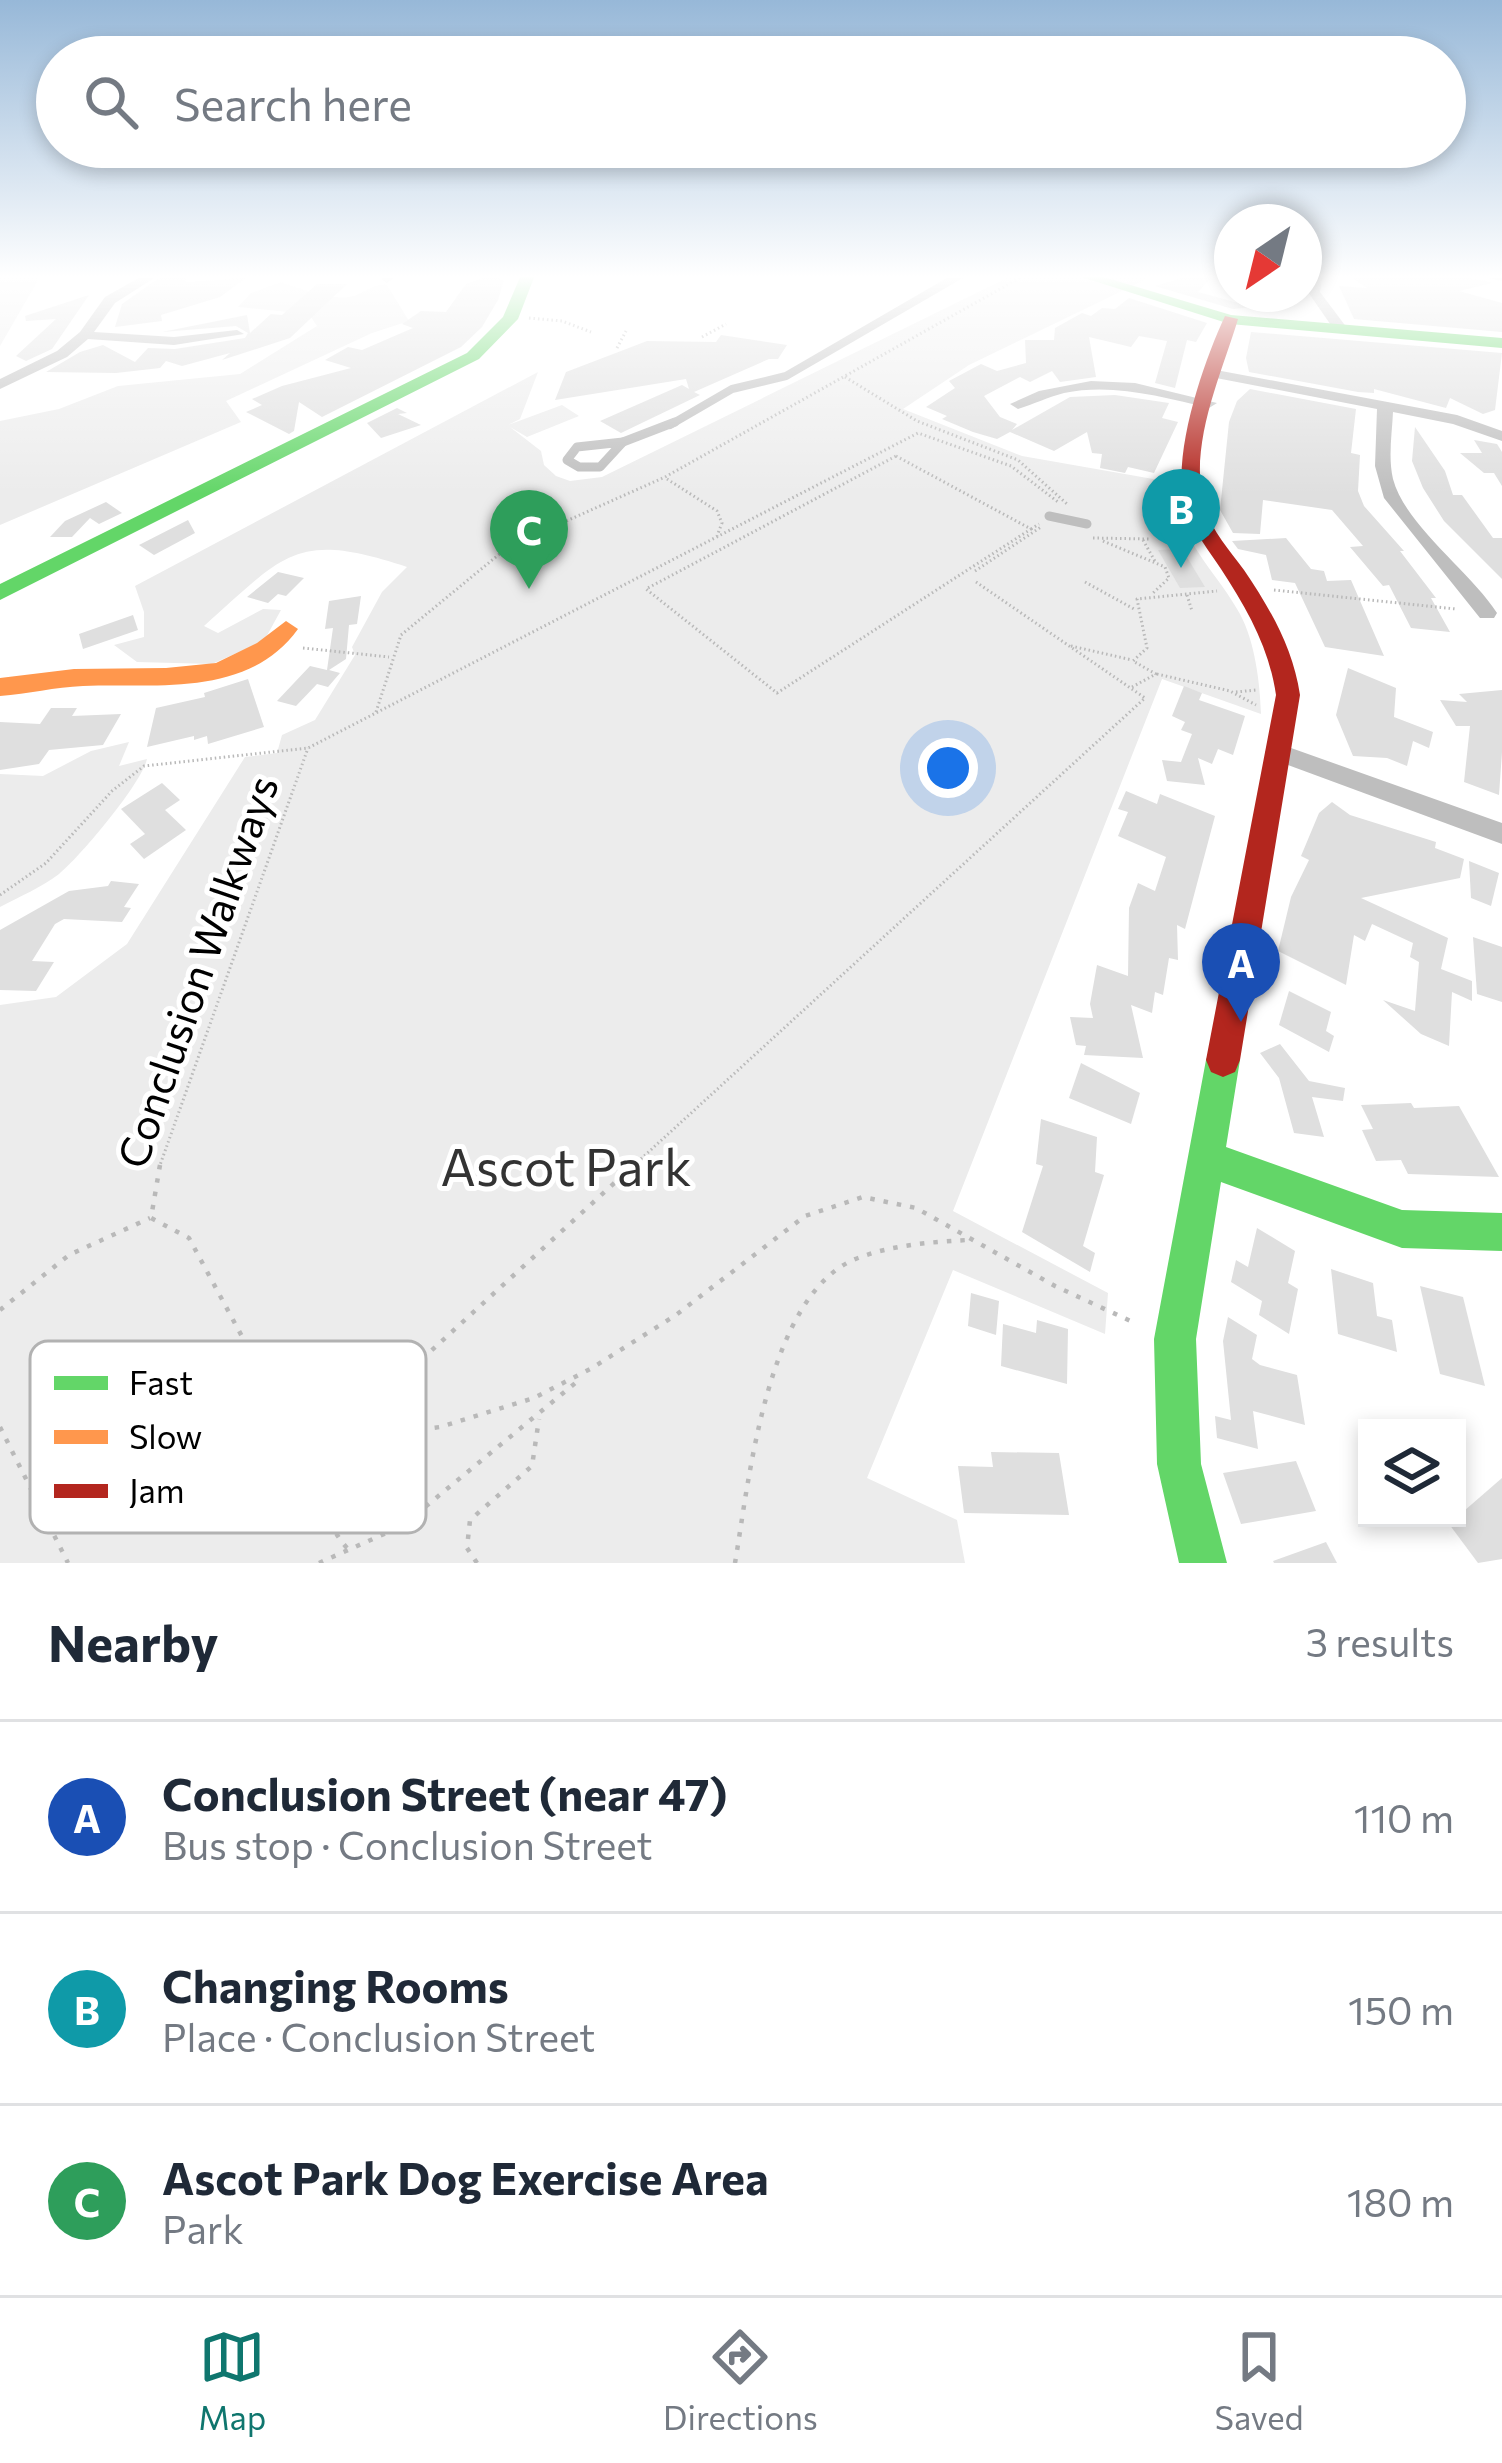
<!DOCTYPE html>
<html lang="en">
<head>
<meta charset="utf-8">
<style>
	body { margin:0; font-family:Commissioner,sans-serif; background:#f2f2f3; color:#1f2937 }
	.controls { position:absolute; right:36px; bottom:36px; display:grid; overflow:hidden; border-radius:0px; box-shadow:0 6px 18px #0003 }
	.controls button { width:108px; height:108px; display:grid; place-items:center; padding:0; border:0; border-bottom:3px solid #e0e1e3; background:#fff; color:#1f2937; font:60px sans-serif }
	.compass { position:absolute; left:1214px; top:204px; width:108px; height:108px; border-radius:50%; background:#fff; box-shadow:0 6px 18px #0003; rotate:215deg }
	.you { position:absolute; left:948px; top:768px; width:42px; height:42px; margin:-30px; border:9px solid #fff; border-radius:50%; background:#1a73e8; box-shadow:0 0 0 18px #1a73e833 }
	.badge { display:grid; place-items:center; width:78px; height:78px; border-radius:50%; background:#0f766e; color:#fff; font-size:39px; font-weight:700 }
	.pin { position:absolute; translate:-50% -99px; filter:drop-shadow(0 3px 6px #0008) }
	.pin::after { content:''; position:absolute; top:63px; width:42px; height:36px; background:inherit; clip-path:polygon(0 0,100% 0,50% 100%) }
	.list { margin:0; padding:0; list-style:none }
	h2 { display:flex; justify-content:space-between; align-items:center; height:156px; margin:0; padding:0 48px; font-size:51px }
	h2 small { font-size:39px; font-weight:400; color:#747a83 }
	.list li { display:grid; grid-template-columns:78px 1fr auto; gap:36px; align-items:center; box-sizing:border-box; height:192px; padding:0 48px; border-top:3px solid #e0e1e3 }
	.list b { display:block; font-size:45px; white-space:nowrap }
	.list p { margin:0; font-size:39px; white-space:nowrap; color:#747a83 }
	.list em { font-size:39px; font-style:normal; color:#747a83 }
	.icon { flex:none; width:66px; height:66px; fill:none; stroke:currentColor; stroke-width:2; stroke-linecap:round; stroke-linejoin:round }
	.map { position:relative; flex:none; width:1502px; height:1563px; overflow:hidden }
	.search { position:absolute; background:#fff; box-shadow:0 6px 18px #0003; left:36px; right:36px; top:36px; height:132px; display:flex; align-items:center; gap:30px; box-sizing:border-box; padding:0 42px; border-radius:66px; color:#747a83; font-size:45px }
	.sheet { height:732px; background:#fff }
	nav { display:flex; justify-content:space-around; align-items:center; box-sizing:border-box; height:168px; border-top:3px solid #e0e1e3; background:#fff; font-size:33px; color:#747a83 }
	nav a { display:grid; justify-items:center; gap:6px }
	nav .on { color:#0f766e }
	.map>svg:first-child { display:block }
	.green { fill:#ececec }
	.building { fill:#dfdfdf }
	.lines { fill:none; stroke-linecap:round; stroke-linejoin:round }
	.path-far1 { stroke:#b9b9b9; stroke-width:3; stroke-dasharray:1.5 3; stroke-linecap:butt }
	.path { stroke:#b9b9b9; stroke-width:4.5; stroke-dasharray:4.5 9; stroke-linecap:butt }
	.lane-far1 { stroke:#bebebe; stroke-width:8 }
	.lane { stroke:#bebebe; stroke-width:9 }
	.street { fill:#bebebe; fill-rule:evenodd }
	.fast { fill:#63d668; fill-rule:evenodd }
	.slow { fill:#ff974d; fill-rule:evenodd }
	.jam { fill:#b3261e; fill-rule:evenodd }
	.labels { text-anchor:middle; stroke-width:10; stroke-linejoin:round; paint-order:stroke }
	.street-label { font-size:42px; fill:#000; stroke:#fff }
	.near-park-label { font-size:51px; fill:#333; stroke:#fff }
	.key { fill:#fff; stroke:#b2b2b2; stroke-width:3 }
	.key-label { font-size:33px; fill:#000 }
</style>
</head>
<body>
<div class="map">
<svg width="1502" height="1563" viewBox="0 0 1502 1563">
	<rect width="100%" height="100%" fill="#fff"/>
	<g class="green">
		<path d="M0,275H41L0,346Z"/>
		<path d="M1013,275H1155L969,365L903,409L1022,456L1176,483C1179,545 1212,564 1240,614C1255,642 1260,683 1261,714L1162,679L953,1211L1108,1293L1105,1334L953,1270L867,1478L957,1520L965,1563H0V1005L56,997L127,944L245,757L277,753L282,735L315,720L355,655L352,647L382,592L407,567C296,530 285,554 204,626L218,633L263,609L281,610L264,641L212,664L137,662L114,645L144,637V612L135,586L538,372L520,419L508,425L562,405L579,416L527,437L510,427L541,451L544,465L556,476L570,481L602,477Z"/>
		<path d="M281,282C301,289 328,300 349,297C364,295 371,283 387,285L409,321L372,333L226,401L241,422L0,525V421L59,409L118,386L240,374L317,326L309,314L238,307L251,293Z"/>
		<path d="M129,742L119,766L147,759C142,783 80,857 59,874C42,887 19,897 0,907V774L43,776L91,751Z"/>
	</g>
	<g class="building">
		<path d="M163,275H185L186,282L246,278L220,297L161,315L162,321L115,327L122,304Z"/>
		<path d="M490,275L504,280L498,300L482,327L461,347L322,417L299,402L294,431L289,434L246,412L262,405L252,399L282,386L351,368L325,360L348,347L362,350L413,328L402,324L421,311L446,312L466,284Z"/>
		<path d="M1192,275H1214L1198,292L1253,307L1233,309L1155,286Z"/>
		<path d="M1348,275H1454L1486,281L1492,283L1459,291L1502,303V332L1354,319L1339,286L1367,288Z"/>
		<path d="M317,284H347L290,338L222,360L230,353L182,366L166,361L160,368L116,373L46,372L80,352L103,345L135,362L148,348L175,349L245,338L248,333L236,326L162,332L247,315L250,333L271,314L282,315Z"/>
		<path d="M89,295L52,349L26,361L16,356L56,319L26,321L25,316Z"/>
		<path d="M1129,298L1207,323L1196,342L1187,340L1175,388L1155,383L1167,341L1139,336L1131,347L1089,337L1096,377L1060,382L1052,371L1030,382L1020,377L984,396L1000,417L1017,424L1012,430L1070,397L1115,395L1169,403L1162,418L1178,422L1154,473L1128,467L1125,473L1100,468L1102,454L1092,453L1087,432L1054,451L1010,432L997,439L973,432L942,419L947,416L926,407L955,388L949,381L981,364L997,371L1026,363L1025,340H1054L1055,328L1082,313L1091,316L1102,308L1115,309Z"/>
		<path d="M1251,332L1502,353L1495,410L1483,414L1450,398L1446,408L1374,389V393L1358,392L1249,372L1246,358Z"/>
		<path d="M721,335L787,345L778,359H769L694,392L700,395L621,433L600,421L682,385L689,389L686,379L555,400L566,372L621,351L647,341L716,342Z"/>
		<path d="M1250,389L1356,409L1351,453L1360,455L1358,491L1364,506L1404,551H1400L1436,598H1431L1450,632L1411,628L1389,585L1383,586L1350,547L1363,546L1332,510L1263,500L1260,534L1233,533L1220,510L1229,422L1237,401Z"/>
		<path d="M397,408L407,413L398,414L421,425L381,438L367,423Z"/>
		<path d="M1415,427L1445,471L1453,495H1462L1493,538H1502V579L1444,521L1423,488L1412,461Z"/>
		<path d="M1474,440L1497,444L1502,452V486L1494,473H1484L1460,453H1482Z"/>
		<path d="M106,502L122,513L99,524L90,518L72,537H50L65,521Z"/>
		<path d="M188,520L195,533L154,555L139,545Z"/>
		<path d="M1286,538L1311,569L1324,571L1327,581L1351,580L1384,656L1325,647L1295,583L1272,580L1266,555L1238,549L1232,541Z"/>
		<path d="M1182,549L1205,587L1180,588L1158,550Z"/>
		<path d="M278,572L304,578L286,596L278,594L268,603L247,597Z"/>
		<path d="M361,596L357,624L349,625L346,659L329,670L340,673L328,687L317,684L296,706L277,701L310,666L327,670L333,628L325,629L329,601Z"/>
		<path d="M133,615L138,630L83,649L79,634Z"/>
		<path d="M1348,668L1396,688L1394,717L1433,732L1429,748L1413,741L1407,766L1387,758L1353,756L1336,715Z"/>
		<path d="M248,679L264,727L208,744L207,736L194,740V736L147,747L156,708L205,697L204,693Z"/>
		<path d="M1184,686L1202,693L1199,700L1245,716L1233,755L1218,749L1212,764L1198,758L1205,785L1167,781L1162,760L1181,762L1192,734L1181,730L1185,722L1172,716Z"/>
		<path d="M1502,690V752L1499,795L1464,782L1470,726H1456L1440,700L1467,702L1459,694Z"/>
		<path d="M51,708H77L72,716L121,714L103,745L49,750L39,764L0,770V722L40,724Z"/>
		<path d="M162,783L180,800L165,810L186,830L144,859L130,844L145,834L121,809Z"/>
		<path d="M1126,791L1157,804L1160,794L1215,816L1185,929L1177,925L1178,960L1169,958L1163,995L1155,992L1152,1013L1131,1005L1143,1058L1084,1055L1086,1046L1076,1045L1070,1017L1093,1018L1090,1004L1097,965L1128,976L1129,908L1138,883L1155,891L1166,857L1118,836L1128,812L1118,809Z"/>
		<path d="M1332,802L1350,815L1436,842L1435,848L1464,859L1460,878L1361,898L1448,938L1441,969L1472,981V1001L1452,992L1449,1046L1421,1034L1383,1000L1415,1011L1419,962L1410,957L1413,943L1372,924L1365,941L1354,935L1346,985L1278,951L1291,897L1309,860L1301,856L1319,813Z"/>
		<path d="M1469,861L1499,873L1491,906L1471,898Z"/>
		<path d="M111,881L139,884L124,907L131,908L122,922L64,919L55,924L32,961L54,962L36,991L0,990V930L69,891L108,886Z"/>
		<path d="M1473,937L1502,947V1002L1477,994Z"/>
		<path d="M1289,991L1331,1012L1326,1031L1334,1036L1329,1052L1279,1025Z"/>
		<path d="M1280,1044L1309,1081L1345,1088L1343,1101L1312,1097L1324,1137L1294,1133L1279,1078L1260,1053Z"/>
		<path d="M1081,1063L1140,1093L1131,1124L1069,1098Z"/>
		<path d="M1411,1103L1414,1108L1459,1106L1499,1177L1408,1174L1401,1160L1376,1161L1362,1130L1373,1129L1361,1105Z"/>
		<path d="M1041,1119L1097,1137L1095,1172L1104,1175L1083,1246L1095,1253L1090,1272L1022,1232L1043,1166L1036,1164Z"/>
		<path d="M1257,1228L1295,1251L1288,1283L1298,1289L1289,1334L1259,1315L1262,1301L1231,1282L1236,1260L1248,1267Z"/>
		<path d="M1331,1269L1373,1283L1377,1316L1392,1320L1397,1352L1338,1334Z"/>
		<path d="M1420,1286L1463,1297L1485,1386L1440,1374Z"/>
		<path d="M971,1293L999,1301L996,1335L968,1326Z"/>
		<path d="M1228,1317L1257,1335L1252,1359L1260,1365L1297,1375L1305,1425L1253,1411L1258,1449L1217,1438L1215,1416L1231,1420L1223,1341Z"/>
		<path d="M1037,1320L1068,1329L1067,1384L1001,1366L1003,1324L1036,1333Z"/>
		<path d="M991,1452L1059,1453L1069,1515L964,1513L958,1466L993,1467Z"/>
		<path d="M1296,1461L1316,1511L1241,1524L1223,1473Z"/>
		<path d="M1502,1478V1559L1478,1563L1449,1524Z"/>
		<path d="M1326,1542L1337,1563H1274L1273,1561Z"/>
	</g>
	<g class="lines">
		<g class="path-far1">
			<path d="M529,318L562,321L591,332"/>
			<path d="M702,337L726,324"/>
			<path d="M617,348L626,331"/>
			<path d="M845,377L917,421L1018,460L1067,504"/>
			<path d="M896,456L1031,529L777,693L646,589Z"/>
			<path d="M667,479L717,511L722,523L717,536"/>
			<path d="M1031,529L1039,524"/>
			<path d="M1093,538L1149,539"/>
			<path d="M1143,540L1156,563"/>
			<path d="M1103,541L1165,567L1169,578L1152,594"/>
			<path d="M975,571L1041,527"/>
			<path d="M1085,582L1134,609"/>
			<path d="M1274,590L1456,609"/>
			<path d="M1187,595L1192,611"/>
			<path d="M1071,646L1132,660"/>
			<path d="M303,648L389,657"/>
			<path d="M1157,674L1230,691L1256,705"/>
			<path d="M1132,687L1156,674L1133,661L1147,648L1137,599L1217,591"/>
			<path d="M1236,692L1256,690"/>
			<path d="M376,712L401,635L508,547L665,477L1025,275"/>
			<path d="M0,895L46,863L112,791L144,766L308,748L918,433L1011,466L1058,502"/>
			<path d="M159,1168L308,748"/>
			<path d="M631,1168L1145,698L976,582"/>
		</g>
		<g class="path">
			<path d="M160,1165L151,1218L189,1238L260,1370L314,1443L440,1427L534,1398L592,1368L676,1315L805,1216L863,1197L916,1208L1055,1286L1137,1324"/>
			<path d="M0,1310L69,1255L150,1218"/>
			<path d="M0,1427L68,1563"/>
			<path d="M347,1548C309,1506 329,1457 360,1416L634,1165"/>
			<path d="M319,1563L402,1526L579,1380"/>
			<path d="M477,1563L467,1548L470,1520L532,1466L539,1419"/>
			<path d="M735,1563C749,1481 767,1292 858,1258C892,1245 931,1242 967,1240"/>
		</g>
		<path class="lane-far1" d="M670,425L732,389L786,376L960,275"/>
		<g class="lane">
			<path d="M623,442L600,467H579L567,460L577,447Z"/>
			<path d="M623,442L675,422"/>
			<path d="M1049,516L1087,524"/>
			<path d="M1156,526L1203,528"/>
		</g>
		<g class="street">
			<path d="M144,275H159L115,303L94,332L174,337L237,330L244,334L174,345L88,339L67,357L0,389V379L57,351L80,332L105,297Z"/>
			<path d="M384,275H397L387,283L381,279Z"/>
			<path d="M1311,275H1323L1320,292L1347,328L1345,331H1335L1308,292Z"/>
			<path d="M1487,275H1502V281L1489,278Z"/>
			<path d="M1216,370L1457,415L1502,431V441L1453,424L1393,412C1392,434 1388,457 1393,479C1405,525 1470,571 1497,613L1494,618H1480L1384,498L1375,466L1377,409L1211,377L1209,374Z"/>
			<path d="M1091,381L1135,383L1217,403L1209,408C1162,397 1113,383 1064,393C1048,397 1034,404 1018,409L1010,404L1039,391Z"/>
			<path d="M1277,743L1502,823V844L1269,758L1265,752L1269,746Z"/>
		</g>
		<g class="fast">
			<path d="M521,275H535L518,319L479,359L0,600V584L467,353L503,317Z"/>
			<path d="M1075,275H1097L1231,315L1502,338V348L1230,324Z"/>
			<path d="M1223,1043L1235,1048L1240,1060L1226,1147L1402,1210L1502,1213V1251L1402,1248L1221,1182L1196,1339L1201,1464L1227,1563H1179L1157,1464L1154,1339L1206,1060L1211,1048Z"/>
		</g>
		<path class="slow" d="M286,621L298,629C248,698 157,683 83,686C55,687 28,694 0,696V678L74,669L166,668L216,663L257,643Z"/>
		<path class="jam" d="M1225,316L1238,319C1221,376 1187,447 1205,508C1212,531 1230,551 1244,570C1271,610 1293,648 1300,695L1240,1060L1235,1072L1223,1077L1211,1072L1206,1060L1276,695C1269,647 1247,609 1221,569C1209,551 1195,533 1187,513C1168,463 1203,363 1225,316Z"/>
	</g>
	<linearGradient id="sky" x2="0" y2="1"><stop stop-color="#97b8d8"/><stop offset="0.56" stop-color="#fff"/><stop offset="1" stop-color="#fff" stop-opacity="0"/></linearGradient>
	<rect width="1502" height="494" fill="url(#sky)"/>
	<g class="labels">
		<g class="street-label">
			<text transform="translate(198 972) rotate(-71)" y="15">Conclusion Walkways</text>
		</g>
		<g class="near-park-label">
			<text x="566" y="1186">Ascot Park</text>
		</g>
	</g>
	<rect x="30" y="1341" width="396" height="192" rx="18" class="key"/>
	<rect x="54" y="1376" width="54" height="14" fill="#63d668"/>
	<rect x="54" y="1430" width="54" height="14" fill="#ff974d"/>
	<rect x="54" y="1484" width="54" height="14" fill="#b3261e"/>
	<g class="key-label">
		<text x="129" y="1395">Fast</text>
		<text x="129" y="1449">Slow</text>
		<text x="129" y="1503">Jam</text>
	</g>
</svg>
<div class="controls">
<button><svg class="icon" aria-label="layers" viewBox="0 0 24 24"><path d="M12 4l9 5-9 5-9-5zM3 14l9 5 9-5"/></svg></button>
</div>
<svg class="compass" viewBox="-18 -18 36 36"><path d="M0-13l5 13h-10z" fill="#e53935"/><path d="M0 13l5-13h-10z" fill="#747a83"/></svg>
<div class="you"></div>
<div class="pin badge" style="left:1241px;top:1022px;background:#1a4fb4">A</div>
<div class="pin badge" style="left:1181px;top:568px;background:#0f9aa8">B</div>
<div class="pin badge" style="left:529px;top:589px;background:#2e9e5b">C</div>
<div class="search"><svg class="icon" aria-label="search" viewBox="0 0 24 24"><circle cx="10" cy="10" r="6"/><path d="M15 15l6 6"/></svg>Search here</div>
</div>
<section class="sheet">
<h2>Nearby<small>3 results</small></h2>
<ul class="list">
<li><span class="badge" style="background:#1a4fb4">A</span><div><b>Conclusion Street (near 47)</b><p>Bus stop · Conclusion Street</p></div><em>110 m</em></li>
<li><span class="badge" style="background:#0f9aa8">B</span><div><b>Changing Rooms</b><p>Place · Conclusion Street</p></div><em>150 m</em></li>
<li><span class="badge" style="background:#2e9e5b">C</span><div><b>Ascot Park Dog Exercise Area</b><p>Park</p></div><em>180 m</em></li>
</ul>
</section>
<nav>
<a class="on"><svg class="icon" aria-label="map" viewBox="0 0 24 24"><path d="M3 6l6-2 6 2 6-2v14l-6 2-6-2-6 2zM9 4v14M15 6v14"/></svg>Map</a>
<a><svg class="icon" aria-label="directions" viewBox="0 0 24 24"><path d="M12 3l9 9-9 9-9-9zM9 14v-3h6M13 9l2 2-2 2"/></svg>Directions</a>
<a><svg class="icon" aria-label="saved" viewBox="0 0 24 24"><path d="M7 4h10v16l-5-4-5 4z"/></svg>Saved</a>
</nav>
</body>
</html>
